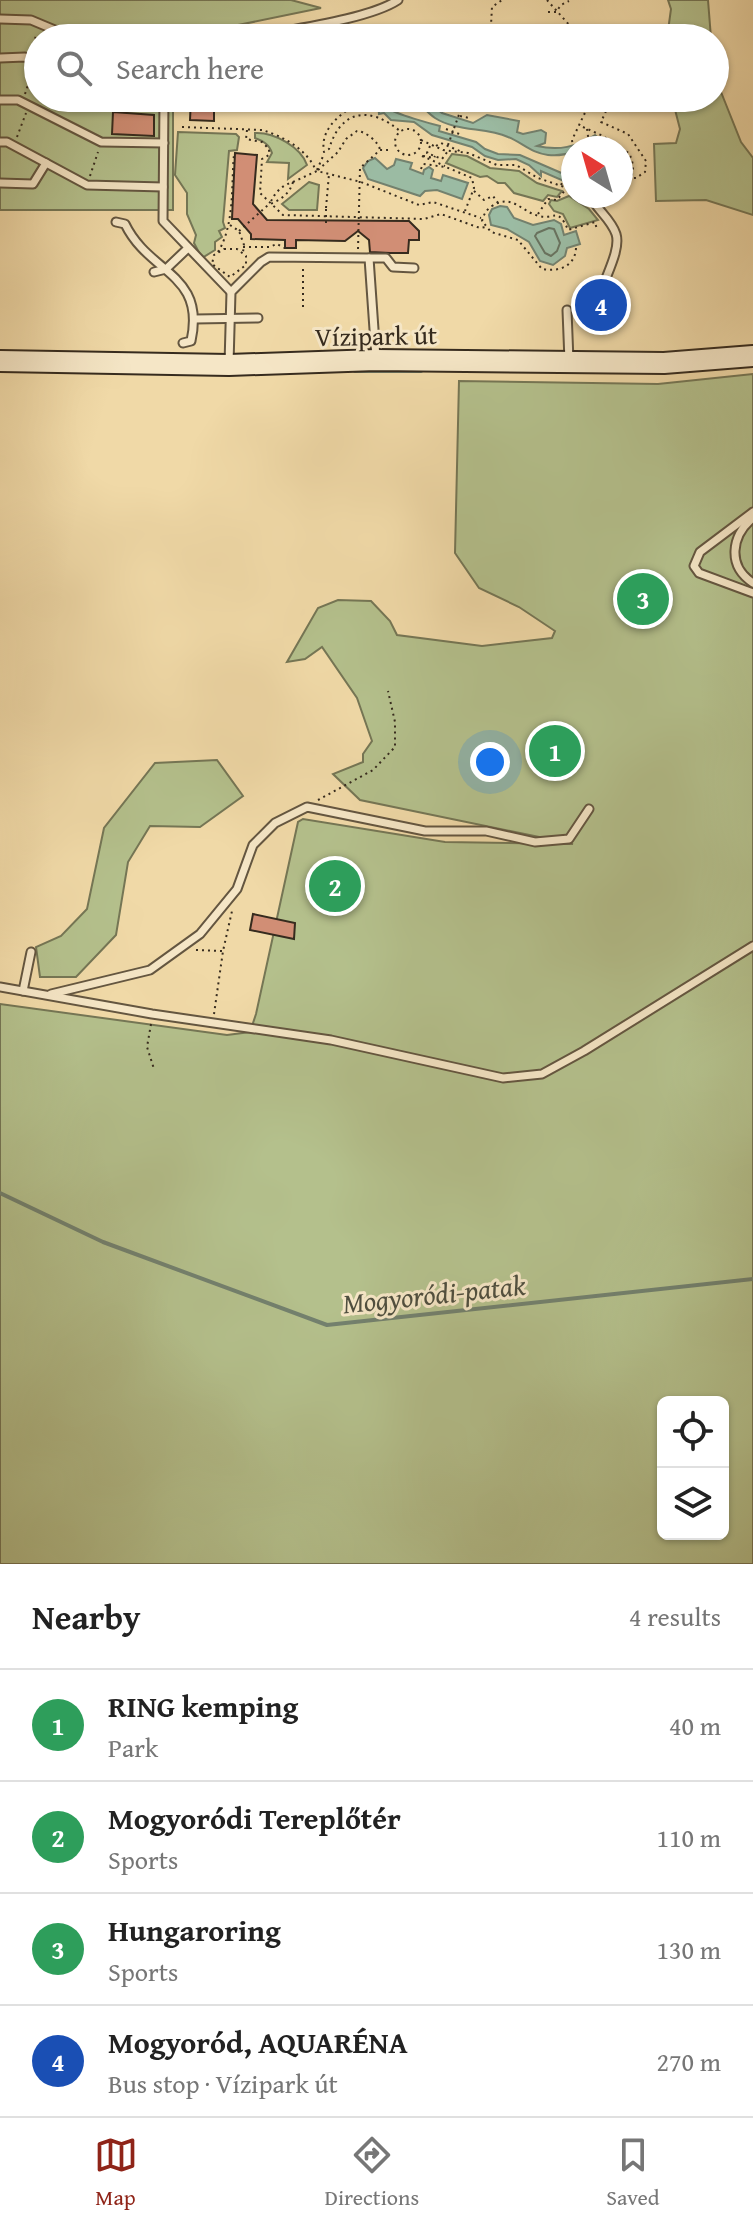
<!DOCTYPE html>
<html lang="en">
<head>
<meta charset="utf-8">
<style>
	body { margin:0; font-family:"Gentium Book Plus",serif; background:#f2f2f2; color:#222 }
	.controls { position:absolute; right:24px; bottom:24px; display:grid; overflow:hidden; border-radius:12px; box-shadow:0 2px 6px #0004 }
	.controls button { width:72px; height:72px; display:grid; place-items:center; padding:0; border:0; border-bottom:2px solid #e0e0e0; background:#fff; color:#222; font:40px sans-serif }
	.compass { position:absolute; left:561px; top:136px; width:72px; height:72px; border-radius:50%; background:#fff; box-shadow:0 2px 6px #0004; rotate:323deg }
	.you { position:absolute; left:490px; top:762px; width:28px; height:28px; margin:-20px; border:6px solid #fff; border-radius:50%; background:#1a73e8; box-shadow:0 0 0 12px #1a73e833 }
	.badge { display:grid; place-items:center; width:52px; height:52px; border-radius:50%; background:#8f2418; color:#fff; font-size:26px; font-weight:700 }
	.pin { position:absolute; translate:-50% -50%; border:4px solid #fff; box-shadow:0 2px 8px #0006 }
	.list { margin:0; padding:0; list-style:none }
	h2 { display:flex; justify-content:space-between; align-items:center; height:104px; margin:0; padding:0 32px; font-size:34px }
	h2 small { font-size:26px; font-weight:400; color:#767676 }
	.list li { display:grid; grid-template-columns:52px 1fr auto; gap:24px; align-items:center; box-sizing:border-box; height:112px; padding:0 32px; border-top:2px solid #e0e0e0 }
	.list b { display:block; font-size:30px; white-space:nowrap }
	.list p { margin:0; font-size:26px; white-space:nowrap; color:#767676 }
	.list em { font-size:26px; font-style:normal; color:#767676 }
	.icon { flex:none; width:44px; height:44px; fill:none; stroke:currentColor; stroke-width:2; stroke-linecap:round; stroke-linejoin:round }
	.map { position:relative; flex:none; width:753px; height:1564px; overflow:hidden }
	.search { position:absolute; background:#fff; box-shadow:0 2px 6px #0004; left:24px; right:24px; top:24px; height:88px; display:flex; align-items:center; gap:20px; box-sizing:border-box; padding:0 28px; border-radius:44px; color:#767676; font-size:30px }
	.sheet { height:552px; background:#fff }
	nav { display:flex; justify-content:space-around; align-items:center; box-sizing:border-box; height:112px; border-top:2px solid #e0e0e0; background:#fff; font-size:22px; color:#767676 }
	nav a { display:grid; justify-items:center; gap:4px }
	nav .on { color:#8f2418 }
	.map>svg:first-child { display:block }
	.green { fill:#b4c08c; stroke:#757655; stroke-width:2; fill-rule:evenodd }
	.water { fill:#9bbba3; stroke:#73816e; stroke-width:2 }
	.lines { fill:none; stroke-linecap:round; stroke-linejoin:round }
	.shore { stroke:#687360; stroke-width:2 }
	.stream { stroke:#73816e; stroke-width:4 }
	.building { fill:#d18e75; stroke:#362b1e; stroke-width:2 }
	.lane-casing { stroke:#645640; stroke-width:11 }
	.secondary-casing { stroke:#362b1e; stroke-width:24 }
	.path { stroke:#362b1e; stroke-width:2; stroke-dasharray:2 4; stroke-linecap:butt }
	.lane { stroke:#f5e6c6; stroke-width:7 }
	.secondary { stroke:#f5e6c6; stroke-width:20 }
	.path-bridge { stroke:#362b1e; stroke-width:2; stroke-dasharray:2 4; stroke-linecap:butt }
	.labels { text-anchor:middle; stroke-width:6; stroke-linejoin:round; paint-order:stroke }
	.street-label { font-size:26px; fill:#362b1e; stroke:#f5e6c6 }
	.water-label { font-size:28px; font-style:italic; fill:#4f4f3f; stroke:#f5e6c6 }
</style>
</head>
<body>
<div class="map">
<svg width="753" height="1564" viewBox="0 0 753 1564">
	<rect width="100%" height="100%" fill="#f0d9a7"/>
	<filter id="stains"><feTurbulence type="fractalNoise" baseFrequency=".0025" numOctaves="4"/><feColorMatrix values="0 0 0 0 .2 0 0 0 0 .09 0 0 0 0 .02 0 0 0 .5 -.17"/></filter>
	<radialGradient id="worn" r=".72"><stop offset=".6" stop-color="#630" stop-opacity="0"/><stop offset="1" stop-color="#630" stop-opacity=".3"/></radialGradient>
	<g class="green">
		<path d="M0,0H291L321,8L175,38H38V98H173V210H0Z"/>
		<path d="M668,0H708L711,38H667L671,9Z"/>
		<path d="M715,77L741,142L753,158V215L706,200L656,201L654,144L676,143L680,129L672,98H715Z"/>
		<path d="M178,132L236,134L239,137L237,150L229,151L223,222L225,228L219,231L222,237L215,242V250L202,258L194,243L196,235L187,214V193L175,175Z"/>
		<path d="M255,133C274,132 301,147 307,165L288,179L289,163L267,162L272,153C269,144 263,141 255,138Z"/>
		<path d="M452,154L467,156L490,168L519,171L537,183L562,191L557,197L548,195L543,201L514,193L505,183H498L487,176L480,177L446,163Z"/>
		<path d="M309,182L319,185L317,210H289L282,204Z"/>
		<path d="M569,196L589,209L598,220L570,228L563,214L554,211L549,204L551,200L557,201Z"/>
		<path d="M753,374V1564H0V1004L227,1035L250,1032L256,1014L298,822L303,819L445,842L573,844L360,800L333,774L363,762V754L372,741L357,698L322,647L305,659L287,662L318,608L338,600L371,601L390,621L397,635L482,646L552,638L555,631L519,607L479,588L455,553L459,381L658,384ZM663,1402H723V1534H663Z"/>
		<path d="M217,760L243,796L200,827L150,826L128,862L116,935L76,977H40L36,947L61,936L87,909L104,828L155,763Z"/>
	</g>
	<g class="water">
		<path d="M385,98H393L390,109C395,114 432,124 440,126L439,131L476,142L485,149L498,154L520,155L573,178V185L541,171V176L529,165L516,159L498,160L485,156L472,147L432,135L414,122L391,120L384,113L379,114L378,103L383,102Z"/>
		<path d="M411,98H423L442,113L473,123L487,115L519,121L517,132L523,134L541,130L546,133L545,143L537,146C559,151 576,147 595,135L609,148H598L593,143L584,148H573V152C565,155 557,156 548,155C531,153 523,143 508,137C485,127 457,132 435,118C426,112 421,103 411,98Z"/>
		<path d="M375,158L387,169L394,165L396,159L412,163L410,169L423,174L424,170L429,167L433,170L431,178L441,181L443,175L468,183L462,199L437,190L425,191L420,196L368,179L363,168L368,161Z"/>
		<path d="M500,206L507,207L514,218L533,225L554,220L561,224L564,235L576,231L580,244L567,248L565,256L553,265L540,261L529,242L507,229L491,225L489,215L492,209Z"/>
	</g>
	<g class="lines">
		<path class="shore" d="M549,228L554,229L560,243L557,251L551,256L545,253L535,236L537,233Z"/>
		<g class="stream">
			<path d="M355,371H421"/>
			<path d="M0,1193L103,1242L327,1325L753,1279"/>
		</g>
	</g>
	<g class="building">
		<path d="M191,98H214V121L190,120Z"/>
		<path d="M113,112L154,115V136L112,134Z"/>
		<path d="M235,153L257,155L253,204L267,220L409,221L419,231V240H409L408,253H390L370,252L369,240L358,231L345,241L296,240V248H285V240L251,239V234L238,219H232Z"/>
		<path d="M253,914L295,923L294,939L250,930Z"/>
	</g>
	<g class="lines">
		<defs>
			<g id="lane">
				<path d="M0,19L31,20L74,38"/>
				<path d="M248,38C285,30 368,20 398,0"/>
				<path d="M0,58L25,57L38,64"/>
				<path d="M104,98L164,102"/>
				<path d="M164,98L163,221L231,292"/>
				<path d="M0,100H18L101,142L164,143"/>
				<path d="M0,142H7L87,185L163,187"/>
				<path d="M0,183L33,184L46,163"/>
				<path d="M590,196C597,210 611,219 616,234C622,253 598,287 597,309"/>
				<path d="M116,222L125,224C149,274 206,273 191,341L183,343"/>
				<path d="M369,258H386L393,267L414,268"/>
				<path d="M154,272L166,269L187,249"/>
				<path d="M567,310L569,361"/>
				<path d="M195,319L258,318"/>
				<path d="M229,364L231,292L261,262L269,257L369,258L376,358"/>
				<path d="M753,512L700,552L694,566L699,573L753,593"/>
				<path d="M753,518C731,536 727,566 753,583"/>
				<path d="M0,987L152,1014L331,1040L503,1078L542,1074L584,1051L753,946"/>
				<path d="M23,991L31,952"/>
				<path d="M51,994L150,970L200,934L237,889L253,845L275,823L307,807L425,831H486L535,842L569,839L589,809"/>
			</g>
			<path id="secondary" d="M0,361L229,365L376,360L664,363L753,356"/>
		</defs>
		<use href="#lane" class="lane-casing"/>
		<use href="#secondary" class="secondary-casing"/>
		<g class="path">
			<path d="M547,0L571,27L575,38"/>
			<path d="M548,12H556L561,5L569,1"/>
			<path d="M358,27L389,38"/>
			<path d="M484,38L491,25L492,7L502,0"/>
			<path d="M31,50L37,33"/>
			<path d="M25,94L32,73"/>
			<path d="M366,98C347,110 319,125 324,152L329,149C341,109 370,106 400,131"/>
			<path d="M593,99C606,112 624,118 634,98"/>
			<path d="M606,111L601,122L628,134L646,161L645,172L636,178H628L621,169"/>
			<path d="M460,116L469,118"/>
			<path d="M182,127L262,130C283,136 308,150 316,171"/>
			<path d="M583,127L603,136L620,148"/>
			<circle cx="408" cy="142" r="13"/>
			<path d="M446,129L462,135"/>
			<path d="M587,129L589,143L595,148"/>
			<path d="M247,130L246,139L262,142L269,149V155L262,159L260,193L283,215L424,219L441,214L480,228L486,227"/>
			<path d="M17,137L26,113"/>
			<path d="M421,140L443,150L468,153L497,165H516L538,178L573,190"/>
			<path d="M448,145L465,98"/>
			<path d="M430,146L427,153L442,159L448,151"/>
			<path d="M436,146L441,143L462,152"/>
			<path d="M573,148L572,140L592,98"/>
			<path d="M621,149L629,153C636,168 634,178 621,188"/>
			<path d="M422,156L445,166"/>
			<path d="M423,156L434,158L435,156"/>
			<path d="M421,169L423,164L446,167L472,178L474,188L465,211"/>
			<path d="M317,170L324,154"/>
			<path d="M318,170L338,152L346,139L357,131C365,131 379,142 380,150"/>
			<path d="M90,176L98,152"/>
			<path d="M293,182L317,171L361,182L419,205L433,202L481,218"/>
			<path d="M293,182C290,193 281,200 270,204C274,193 282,185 293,182Z"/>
			<path d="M561,185L573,163"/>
			<path d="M474,191L484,200L493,196L498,203"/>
			<path d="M326,208L329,174"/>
			<path d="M538,214L548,199L557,200L566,189"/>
			<path d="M230,225L239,231L244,245L243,252"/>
			<path d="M239,231L268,205"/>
			<path d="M243,247H269L277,244L284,248"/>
			<path d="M576,248C575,267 558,272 542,269L518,240L491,232L482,221C484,214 486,210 492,206C513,193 521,212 539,216C554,220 558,206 568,230L595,222L597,230"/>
			<path d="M224,249H237L246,256V265L230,277L212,264L214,255Z"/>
			<path d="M358,249L360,168L380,150H388"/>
			<path d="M218,252C235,224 231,186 234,154"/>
			<path d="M303,307V266"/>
			<path d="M318,800L373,770L395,747V722L388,691"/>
			<path d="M196,950L222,951"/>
			<path d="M214,1014L223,951L232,911"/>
			<path d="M151,1024L147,1047L154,1069"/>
		</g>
		<use href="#lane" class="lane"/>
		<use href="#secondary" class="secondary"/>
		<path class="path-bridge" d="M326,223V208"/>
	</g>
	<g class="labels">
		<g class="street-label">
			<text transform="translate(376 336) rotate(-1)" y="9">Vízipark út</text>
		</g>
		<g class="water-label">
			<text transform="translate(434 1294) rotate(-6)" y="10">Mogyoródi-patak</text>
		</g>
	</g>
	<rect width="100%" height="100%" filter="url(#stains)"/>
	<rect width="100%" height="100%" fill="url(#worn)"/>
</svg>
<div class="controls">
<button><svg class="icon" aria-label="locate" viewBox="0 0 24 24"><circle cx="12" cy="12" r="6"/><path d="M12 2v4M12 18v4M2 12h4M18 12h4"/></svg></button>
<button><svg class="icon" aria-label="layers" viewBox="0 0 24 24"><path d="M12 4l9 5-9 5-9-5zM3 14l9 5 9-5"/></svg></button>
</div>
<svg class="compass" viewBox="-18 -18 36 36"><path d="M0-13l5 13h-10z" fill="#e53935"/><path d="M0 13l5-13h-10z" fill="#767676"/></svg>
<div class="you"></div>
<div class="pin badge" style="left:555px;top:751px;background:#2e9e5b">1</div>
<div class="pin badge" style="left:335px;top:886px;background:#2e9e5b">2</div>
<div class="pin badge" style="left:643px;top:599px;background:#2e9e5b">3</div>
<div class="pin badge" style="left:601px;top:305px;background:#1a4fb4">4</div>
<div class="search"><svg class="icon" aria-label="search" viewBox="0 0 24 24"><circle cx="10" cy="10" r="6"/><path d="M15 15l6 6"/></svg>Search here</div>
</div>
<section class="sheet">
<h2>Nearby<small>4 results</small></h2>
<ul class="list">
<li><span class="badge" style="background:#2e9e5b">1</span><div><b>RING kemping</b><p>Park</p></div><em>40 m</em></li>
<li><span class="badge" style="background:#2e9e5b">2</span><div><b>Mogyoródi Tereplőtér</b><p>Sports</p></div><em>110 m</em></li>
<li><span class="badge" style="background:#2e9e5b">3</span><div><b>Hungaroring</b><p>Sports</p></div><em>130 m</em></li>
<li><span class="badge" style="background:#1a4fb4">4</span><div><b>Mogyoród, AQUARÉNA</b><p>Bus stop · Vízipark út</p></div><em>270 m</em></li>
</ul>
</section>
<nav>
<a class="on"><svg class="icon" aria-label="map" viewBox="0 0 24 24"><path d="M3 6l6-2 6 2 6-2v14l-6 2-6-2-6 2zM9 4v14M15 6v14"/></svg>Map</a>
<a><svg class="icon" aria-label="directions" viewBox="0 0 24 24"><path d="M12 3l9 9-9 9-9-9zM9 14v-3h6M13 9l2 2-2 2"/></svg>Directions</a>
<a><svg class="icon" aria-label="saved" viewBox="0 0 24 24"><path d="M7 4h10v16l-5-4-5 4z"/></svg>Saved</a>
</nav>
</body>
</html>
